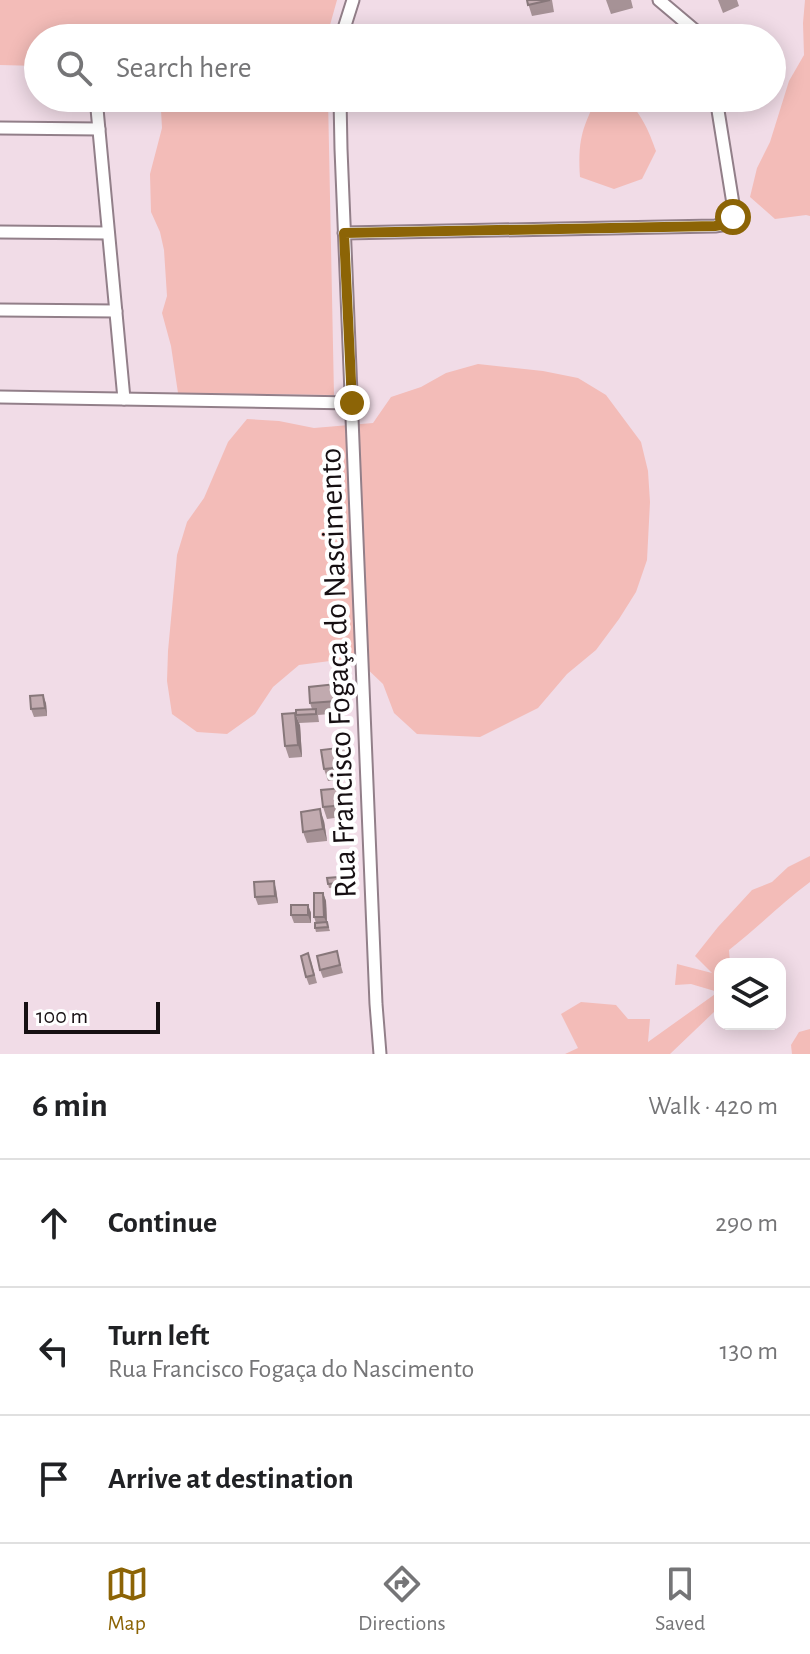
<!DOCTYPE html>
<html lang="en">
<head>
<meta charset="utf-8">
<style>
	body { margin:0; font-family:"Alegreya Sans",sans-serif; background:#f6f6f6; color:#202124 }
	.controls { position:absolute; right:24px; bottom:24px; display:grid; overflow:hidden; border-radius:16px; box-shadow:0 4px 20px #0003 }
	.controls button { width:72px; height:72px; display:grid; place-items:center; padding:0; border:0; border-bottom:2px solid #e0e0e0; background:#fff; color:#202124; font:40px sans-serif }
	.scale { position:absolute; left:24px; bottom:20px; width:136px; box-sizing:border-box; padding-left:8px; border:4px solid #160f12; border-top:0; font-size:22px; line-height:28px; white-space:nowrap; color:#160f12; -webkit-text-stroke:6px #fff; paint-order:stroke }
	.stop { position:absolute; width:24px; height:24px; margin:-18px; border:6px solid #8c6406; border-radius:50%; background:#fff }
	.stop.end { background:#8c6406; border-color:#fff; box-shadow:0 2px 8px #0008 }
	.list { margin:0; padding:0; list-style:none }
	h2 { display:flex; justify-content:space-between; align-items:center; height:104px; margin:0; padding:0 32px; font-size:34px }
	h2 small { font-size:26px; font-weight:400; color:#757577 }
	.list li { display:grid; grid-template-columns:52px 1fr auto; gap:24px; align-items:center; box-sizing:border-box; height:128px; padding:0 32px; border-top:2px solid #e0e0e0 }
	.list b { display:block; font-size:30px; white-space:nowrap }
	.list p { margin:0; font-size:26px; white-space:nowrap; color:#757577 }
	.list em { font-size:26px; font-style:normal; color:#757577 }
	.icon { flex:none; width:44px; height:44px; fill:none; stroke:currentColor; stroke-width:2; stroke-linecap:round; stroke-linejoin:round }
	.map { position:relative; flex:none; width:810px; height:1054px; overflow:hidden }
	.search { position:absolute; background:#fff; box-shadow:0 4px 20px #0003; left:24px; right:24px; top:24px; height:88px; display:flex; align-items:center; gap:20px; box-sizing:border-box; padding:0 28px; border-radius:44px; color:#757577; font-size:30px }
	.sheet { height:488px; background:#fff }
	nav { display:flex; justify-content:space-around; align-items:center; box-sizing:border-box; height:112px; border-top:2px solid #e0e0e0; background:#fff; font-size:22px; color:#757577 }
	nav a { display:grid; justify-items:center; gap:4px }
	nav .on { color:#8c6406 }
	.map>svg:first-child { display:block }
	.green { fill:#f3bcb8 }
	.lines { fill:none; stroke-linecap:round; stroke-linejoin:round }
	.minor-casing { stroke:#927f89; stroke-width:15 }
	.minor { stroke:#fff; stroke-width:11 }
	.wall { fill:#a69296 }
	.shaded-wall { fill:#87777a }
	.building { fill:#c1aaaf; stroke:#87777a; stroke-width:2 }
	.route { stroke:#8c6406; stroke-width:10 }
	.labels { text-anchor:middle; stroke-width:8; stroke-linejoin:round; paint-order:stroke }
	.street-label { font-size:32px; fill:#160f12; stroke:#fff }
</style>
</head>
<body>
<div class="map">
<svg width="810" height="1054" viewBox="0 0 810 1054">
	<rect width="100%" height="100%" fill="#f1dce7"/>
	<g class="green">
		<path d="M0,0H337L330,25L329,38H38V66L0,65Z"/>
		<path d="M805,0H810V216L806,215L775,219L750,197L757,168L770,142L789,81L804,55L803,23Z"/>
		<path d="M168,98H328L334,395L178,393L171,346L162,313L167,296L164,250L160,232L151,212L150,174L162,128L161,110Z"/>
		<path d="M597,98C604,98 612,97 618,98C638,102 650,134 656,151L642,179L614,189L580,177C578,142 581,130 597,98Z"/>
		<path d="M478,364L543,371L578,378L606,395L641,442L648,471L650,502L647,560L636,592L619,619L596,650L567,674L538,708L480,737L417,734L394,713L383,684L360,662L330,661L299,665L273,687L255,714L227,734L197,732L172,714L167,681L168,651L177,555L187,522L204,498L228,442L247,419L279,421L314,428L373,423L391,397L421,387L446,373Z"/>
		<path d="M810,856V882C782,903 757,928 729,950L730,964H720V999L715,1011L670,1054H565L578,1048L561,1014L581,1002L616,1005L628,1019H650L648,1042L718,992L691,984L675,985L677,964L712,973L695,956L718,927L752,890L772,882L788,867Z"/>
		<path d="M810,1029V1054H792L791,1045L799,1032Z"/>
	</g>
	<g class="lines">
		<defs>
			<g id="minor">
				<path d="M659,0L704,38"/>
				<path d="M341,38L353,0"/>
				<path d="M96,98L124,399"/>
				<path d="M340,98L341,149L376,1004L380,1054"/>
				<path d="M0,128L99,129"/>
				<path d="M0,232L108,233"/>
				<path d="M344,233L715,226L728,224L733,217L734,210L716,98"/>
				<path d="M0,310L116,311"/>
				<path d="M0,397L352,403"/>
			</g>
		</defs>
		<use href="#minor" class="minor-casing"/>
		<use href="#minor" class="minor"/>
	</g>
	<g class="wall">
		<path d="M527,0H552L554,12L532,16Z"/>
		<path d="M606,0H631L633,8L611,14Z"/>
		<path d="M718,0H737L739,6L723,13Z"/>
		<path d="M336,684L340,696L342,713L318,715L319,722L299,723L296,715L312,709L310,703Z"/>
		<path d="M46,703L47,716L34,717L31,709Z"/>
		<path d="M300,725L302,757L289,758L285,746Z"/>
		<path d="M321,750L350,759L351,770L347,771L348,779L328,781L324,769Z"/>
		<path d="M343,788L348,799L350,816L327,819L323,807Z"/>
		<path d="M324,821L327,841L307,843L303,832Z"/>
		<path d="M339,881L340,887L329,888L328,884Z"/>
		<path d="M276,889L278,903L258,905L255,897Z"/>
		<path d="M323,893L326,901L327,922L330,931L316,932L315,928L316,923L314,917Z"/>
		<path d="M308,905L311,913V923H294L291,915Z"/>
		<path d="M339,959L343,973L323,978L320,970Z"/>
		<path d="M311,961L317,983L309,985L306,977Z"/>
	</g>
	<g class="shaded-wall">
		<path d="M336,684L340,696L342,713L337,701Z"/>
		<path d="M43,695L46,703L47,716L45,708Z"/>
		<path d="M295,713L300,725L302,757L298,745Z"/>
		<path d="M346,747L350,759L351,770L347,759Z"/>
		<path d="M343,759L347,771L348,779L343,767Z"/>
		<path d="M343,788L348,799L350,816L345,805Z"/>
		<path d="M320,809L324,821L327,841L323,829Z"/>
		<path d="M274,881L276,889L278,903L275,896Z"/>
		<path d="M323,893L326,901L327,924L324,917Z"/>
		<path d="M308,905L311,913V923L308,915Z"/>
	</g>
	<g class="building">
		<path d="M527,0H550L528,5Z"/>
		<path d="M648,31V38H632L631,32Z"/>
		<path d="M719,34L720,38H711V36Z"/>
		<path d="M336,684L337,701L310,703L309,687Z"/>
		<path d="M43,695L45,708L31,709L30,696Z"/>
		<path d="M316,709V714L296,715V710Z"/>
		<path d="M295,713L298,745L285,746L282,714Z"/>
		<path d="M346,747L347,759H343V767L324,769L321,750Z"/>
		<path d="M343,788L345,805L323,807L321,790Z"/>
		<path d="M320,809L323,829L303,832L301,812Z"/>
		<path d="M338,877V883L328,884L327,878Z"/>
		<path d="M274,881L275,896L255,897L254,882Z"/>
		<path d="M314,893H323L324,917H314Z"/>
		<rect x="291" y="905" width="17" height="10"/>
		<path d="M327,922L328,927L315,928V923Z"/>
		<path d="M337,951L340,965L320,970L317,956Z"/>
		<path d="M308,953L314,975L306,977L301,956Z"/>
	</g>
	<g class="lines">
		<path class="route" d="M352,403L344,233L715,226L728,224L733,217"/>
	</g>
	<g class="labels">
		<g class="street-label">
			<text transform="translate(337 673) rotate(-92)" y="11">Rua Francisco Fogaça do Nascimento</text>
		</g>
	</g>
</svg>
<div class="controls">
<button><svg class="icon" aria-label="layers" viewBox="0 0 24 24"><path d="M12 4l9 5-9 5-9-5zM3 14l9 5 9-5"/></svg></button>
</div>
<div class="scale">100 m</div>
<div class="stop" style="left:733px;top:217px"></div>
<div class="stop end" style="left:352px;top:403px"></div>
<div class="search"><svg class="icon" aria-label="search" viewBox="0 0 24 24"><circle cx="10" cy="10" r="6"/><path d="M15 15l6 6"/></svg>Search here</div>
</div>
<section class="sheet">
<h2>6 min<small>Walk · 420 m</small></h2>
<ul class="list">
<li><svg class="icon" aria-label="ahead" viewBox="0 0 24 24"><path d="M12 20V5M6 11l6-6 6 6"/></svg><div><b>Continue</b></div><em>290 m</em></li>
<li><svg class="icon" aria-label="left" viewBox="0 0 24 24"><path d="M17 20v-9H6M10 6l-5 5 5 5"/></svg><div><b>Turn left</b><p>Rua Francisco Fogaça do Nascimento</p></div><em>130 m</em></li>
<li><svg class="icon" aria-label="arrive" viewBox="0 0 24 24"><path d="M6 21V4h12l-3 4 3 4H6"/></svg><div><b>Arrive at destination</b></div></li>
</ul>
</section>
<nav>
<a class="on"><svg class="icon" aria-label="map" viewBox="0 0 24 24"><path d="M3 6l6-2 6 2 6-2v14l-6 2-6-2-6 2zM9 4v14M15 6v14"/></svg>Map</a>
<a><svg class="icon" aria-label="directions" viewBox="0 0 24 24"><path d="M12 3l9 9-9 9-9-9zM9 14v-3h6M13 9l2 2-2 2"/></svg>Directions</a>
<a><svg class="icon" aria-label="saved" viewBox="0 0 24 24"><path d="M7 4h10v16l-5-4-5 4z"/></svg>Saved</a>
</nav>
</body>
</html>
